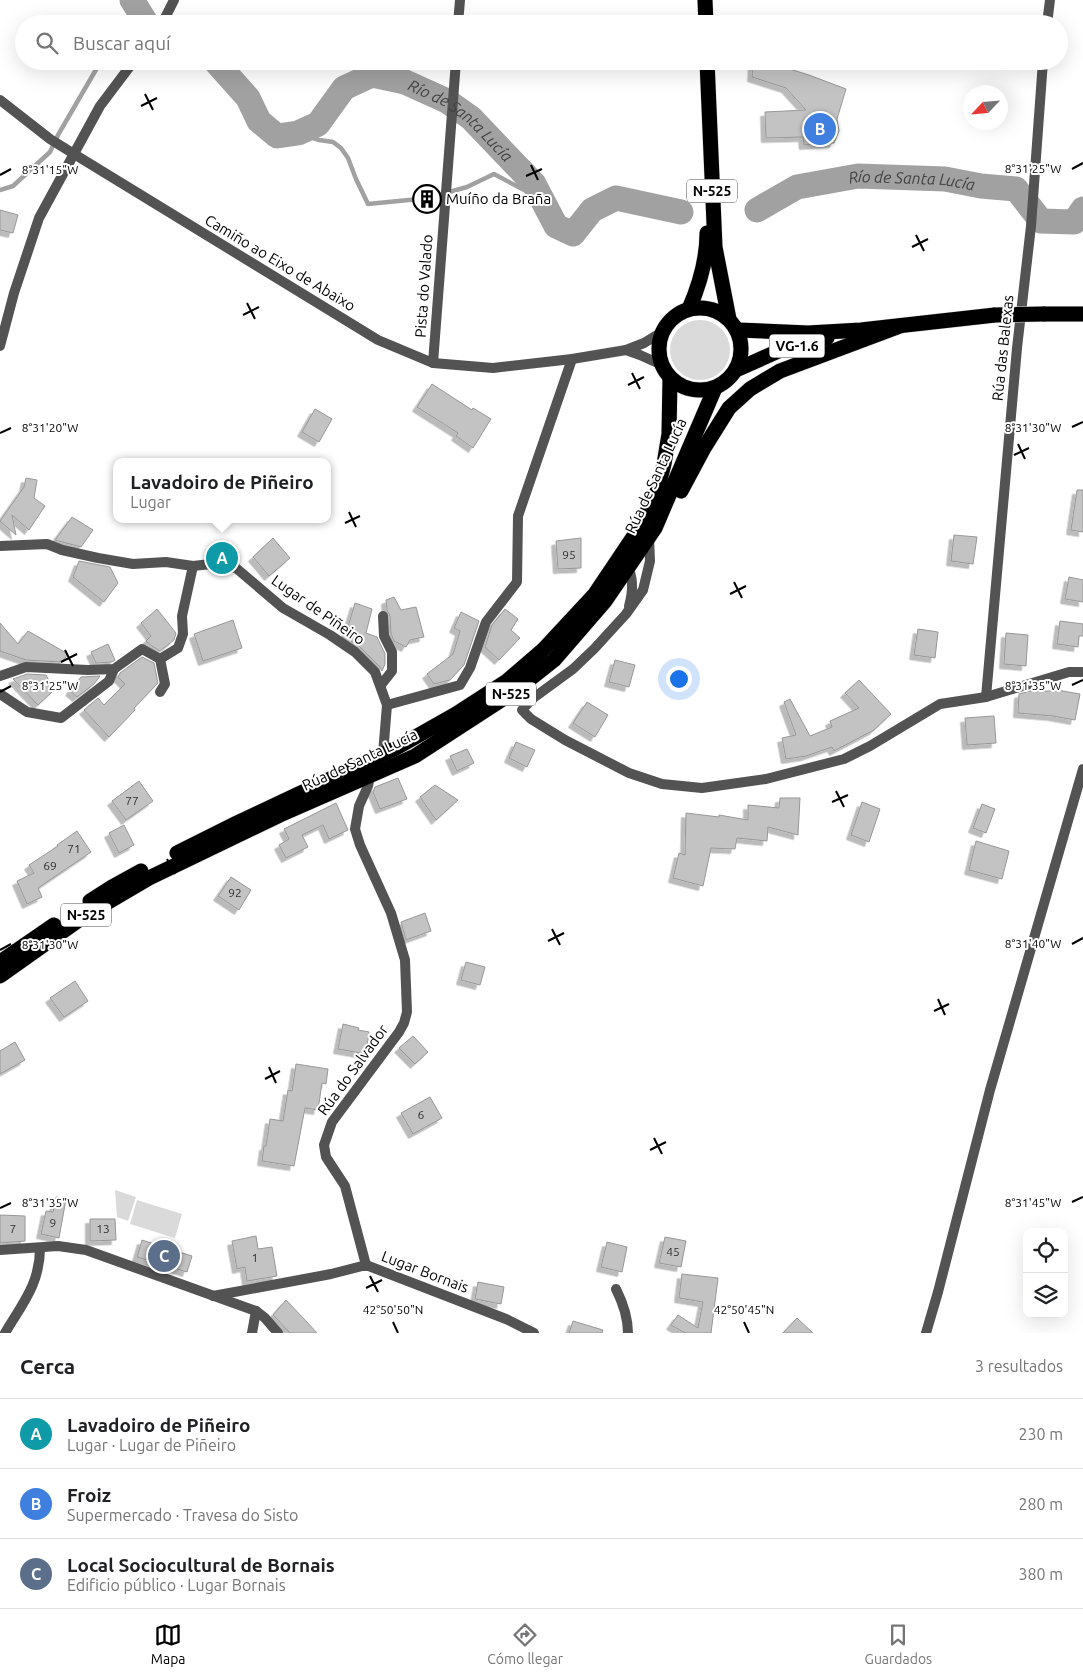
<!DOCTYPE html>
<html lang="es">
<head>
<meta charset="utf-8">
<style>
	body { margin:0; font-family:Ubuntu,sans-serif; background:#f6f6f6; color:#202124 }
	.controls { position:absolute; right:15px; bottom:15px; display:grid; overflow:hidden; border-radius:10px; box-shadow:0 5px 20px #0002 }
	.controls button { width:45px; height:45px; display:grid; place-items:center; padding:0; border:0; border-bottom:1px solid #e0e0e0; background:#fff; color:#202124; font:25px sans-serif }
	.compass { position:absolute; left:963px; top:85px; width:45px; height:45px; border-radius:50%; background:#fff; box-shadow:0 5px 20px #0002; rotate:244deg }
	.you { position:absolute; left:678px; top:678px; width:18px; height:18px; margin:-12px; border:4px solid #fff; border-radius:50%; background:#1a73e8; box-shadow:0 0 0 8px #1a73e833 }
	.badge { display:grid; place-items:center; width:32px; height:32px; border-radius:50%; background:#000; color:#fff; font-size:16px; font-weight:700 }
	.pin { position:absolute; translate:-50% -50%; border:2px solid #fff; box-shadow:0 1px 5px #0006 }
	.popup { position:absolute; left:113px; top:458px; width:218px; height:65px; box-sizing:border-box; display:grid; place-content:center; border-radius:10px; background:#fff; filter:drop-shadow(0 1px 4px #0005); font-size:16px; white-space:nowrap; color:#757577 }
	.popup b { font-size:19px; color:#202124 }
	.popup::after { content:''; position:absolute; left:50%; top:100%; margin-left:-10px; border:10px solid transparent; border-top-color:#fff }
	.list { margin:0; padding:0; list-style:none }
	h2 { display:flex; justify-content:space-between; align-items:center; height:65px; margin:0; padding:0 20px; font-size:21px }
	h2 small { font-size:16px; font-weight:400; color:#757577 }
	.list li { display:grid; grid-template-columns:32px 1fr auto; gap:15px; align-items:center; box-sizing:border-box; height:70px; padding:0 20px; border-top:1px solid #e0e0e0 }
	.list b { display:block; font-size:19px; white-space:nowrap }
	.list p { margin:0; font-size:16px; white-space:nowrap; color:#757577 }
	.list em { font-size:16px; font-style:normal; color:#757577 }
	.icon { flex:none; width:28px; height:28px; fill:none; stroke:currentColor; stroke-width:2; stroke-linecap:round; stroke-linejoin:round }
	.map { position:relative; flex:none; width:1083px; height:1333px; overflow:hidden }
	.search { position:absolute; background:#fff; box-shadow:0 5px 20px #0002; left:15px; right:15px; top:15px; height:55px; display:flex; align-items:center; gap:12px; box-sizing:border-box; padding:0 18px; border-radius:28px; color:#757577; font-size:19px }
	.sheet { height:275px; background:#fff }
	nav { display:flex; justify-content:space-around; align-items:center; box-sizing:border-box; height:70px; border-top:1px solid #e0e0e0; background:#fff; font-size:14px; color:#757577 }
	nav a { display:grid; justify-items:center; gap:2px }
	nav .on { color:#000 }
	.map>svg:first-child { display:block }
	.green { fill:#dadada }
	.lines { fill:none; stroke-linecap:round; stroke-linejoin:round }
	.stream { stroke:#a1a1a1; stroke-width:4.5 }
	.river { stroke:#a1a1a1; stroke-width:25 }
	.building { fill:#c3c3c3; stroke:#979797; filter:url(#shadow) }
	.highway-casing { stroke:#dbdbdb; stroke-width:16 }
	.street { stroke:#535353; stroke-width:10 }
	.highway { stroke:#000; stroke-width:15 }
	.highway-bridge-casing { stroke:#dbdbdb; stroke-width:16; stroke-linecap:butt }
	.highway-bridge { stroke:#000; stroke-width:15 }
	.ticks { fill:none; stroke:#000; stroke-width:2 }
	.labels { text-anchor:middle; stroke-width:4; stroke-linejoin:round; paint-order:stroke }
	.number-label { font-size:12px; fill:#313131 }
	.shield { fill:#fff; stroke:#4c4c4c; stroke-width:1 }
	.shield-label { font-size:14px; font-weight:bold; fill:#000 }
	.poi-label { font-size:15px; fill:#000; stroke:#fff; text-anchor:start }
	.street-label { font-size:15px; fill:#000; stroke:#fff }
	.water-label { font-size:16px; font-style:italic; fill:#424242; stroke:#fff }
	.ticks-label { font-size:12px; text-anchor:middle; fill:#000; stroke:#fff; stroke-width:4; stroke-linejoin:round; paint-order:stroke }
</style>
</head>
<body>
<div class="map">
<svg width="1083" height="1333" viewBox="0 0 1083 1333">
	<defs>
		<filter id="shadow"><feDropShadow dx="-4.5" dy="4.5" stdDeviation="0" flood-color="#0004"/></filter>
	</defs>
	<rect width="100%" height="100%" fill="#fff"/>
	<g class="green">
		<circle cx="700" cy="350" r="30"/>
		<path d="M115,1190L136,1197L128,1221L117,1217Z"/>
		<path d="M137,1200L182,1214L175,1238L130,1224Z"/>
	</g>
	<g class="lines">
		<g class="stream">
			<path d="M134,24L142,16"/>
			<path d="M298,133L319,140L333,142L341,148L348,158L356,179L368,204L419,199"/>
			<path d="M0,190L13,186L50,152L58,135L101,61"/>
			<path d="M431,197L467,187L494,174L543,200"/>
		</g>
		<g class="river">
			<path d="M132,0L147,24"/>
			<path id="s1" d="M215,61L248,98L259,121L277,136L298,133L318,124L344,88L372,75L405,82L447,101L471,118L534,184L556,226L573,234L592,210L616,198L681,212"/>
			<path id="s2" d="M757,210L797,187L858,176L945,179L981,186L1016,189L1041,221L1074,222L1083,209"/>
		</g>
	</g>
	<g class="building">
		<path d="M753,64L780,66L809,75L846,89L837,119L839,131L834,143L804,145L803,137L766,138L765,112L806,110L786,88L752,77Z"/>
		<path d="M0,210L18,215L13,233L0,230Z"/>
		<path d="M432,384L472,410L473,408L491,419L473,448L456,436L458,433L417,407Z"/>
		<path d="M315,409L332,419L319,442L302,432Z"/>
		<path d="M26,478L37,480L34,498L45,506L29,530L12,515L16,535L0,521L24,487Z"/>
		<path d="M1077,490H1083V532L1071,530Z"/>
		<path d="M72,517L93,530L81,547L55,540Z"/>
		<path d="M954,535L977,537L973,564L951,561Z"/>
		<path d="M273,538L290,558L269,576L253,557Z"/>
		<path d="M581,538V568L558,569L556,541Z"/>
		<path d="M79,561L110,567L118,583L104,602L73,577Z"/>
		<path d="M1069,577L1083,580V602L1065,599Z"/>
		<path d="M394,597L401,610L416,607L424,637L410,640L406,647L394,641L391,634L390,616L387,610L386,600Z"/>
		<path d="M355,603L372,609L366,633L377,637L385,654V664L382,671L380,667L360,647L345,637Z"/>
		<path d="M157,609L176,633L174,640L160,651L152,646L146,641L151,636L141,623Z"/>
		<path d="M505,609L518,619L511,630L520,638L499,660L485,647L492,625Z"/>
		<path d="M461,612L479,621L464,665L450,680L434,684L427,674L453,654L460,631L454,628Z"/>
		<path d="M233,620L242,648L203,661L194,634Z"/>
		<path d="M1060,621L1083,624V636H1079L1078,647L1057,644Z"/>
		<path d="M0,623L18,644L28,631L68,654L62,662L26,660L0,651Z"/>
		<path d="M918,629L938,632L935,658L914,655Z"/>
		<path d="M1006,633L1028,635L1026,666L1004,664Z"/>
		<path d="M108,644L115,660L112,662L96,663L91,652Z"/>
		<path d="M142,657L154,663L158,683L134,708L135,710L109,737L84,710L98,698L104,705L125,684L118,677L120,673Z"/>
		<path d="M615,660L635,665L629,687L609,682Z"/>
		<path d="M27,674L46,675L54,690L38,705L13,679Z"/>
		<path d="M100,676L94,684L77,697L70,691L81,677Z"/>
		<path d="M859,680L891,714L874,730L834,751L832,747L806,756L786,759L782,738L796,735L784,702L790,699L810,736L832,727L830,721L859,708L845,693Z"/>
		<path d="M1057,690L1080,694L1075,720L1053,716L1018,713L1019,694L1030,691H1057Z"/>
		<path d="M587,702L608,715L595,737L573,723Z"/>
		<path d="M994,716L996,743L967,745L965,718Z"/>
		<path d="M516,742L535,750L527,767L509,758Z"/>
		<path d="M467,749L474,763L457,771L450,756Z"/>
		<path d="M398,778L407,799L380,809L373,792L375,787Z"/>
		<path d="M139,781L153,801L126,820L112,801Z"/>
		<path d="M435,785L458,800L436,820L420,797Z"/>
		<path d="M780,798H800L798,835L768,827L767,841L737,838L735,849L711,848L703,886L673,878L679,853L685,855L686,813L719,817V815L748,820V805L779,808Z"/>
		<path d="M862,802L880,809L869,842L851,835Z"/>
		<path d="M336,803L348,830L329,839L323,825L302,835L308,847L286,858L279,845L289,839L284,829Z"/>
		<path d="M982,804L995,809L986,833L973,828Z"/>
		<path d="M124,825L134,845L119,853L109,833Z"/>
		<path d="M77,831L91,852L38,888L42,897L27,904L17,881L34,873L29,865L58,846L57,845Z"/>
		<path d="M976,841L1009,851L1002,879L969,870Z"/>
		<path d="M231,877L251,890L239,910L218,896Z"/>
		<path d="M425,913L431,931L406,940L401,922Z"/>
		<path d="M466,962L485,967L480,985L461,980Z"/>
		<path d="M75,981L88,1001L64,1017L50,998Z"/>
		<path d="M343,1024L359,1028L358,1030L369,1032L366,1054L338,1049Z"/>
		<path d="M413,1036L428,1052L415,1064L399,1048Z"/>
		<path d="M15,1042L25,1060L0,1074V1051Z"/>
		<path d="M296,1064L328,1069L326,1084L322,1083L318,1110L305,1108L294,1166L262,1161L264,1146H266L270,1119L283,1121L288,1090L292,1091Z"/>
		<path d="M430,1097L442,1118L413,1134L401,1113Z"/>
		<path d="M56,1197L66,1199L59,1238L41,1234L46,1211L53,1212Z"/>
		<path d="M0,1215L25,1216V1241L0,1243Z"/>
		<path d="M90,1219H115L116,1240L90,1241Z"/>
		<path d="M256,1236L258,1249L272,1247L277,1276L247,1281L245,1267L237,1269L232,1241Z"/>
		<path d="M665,1237L686,1241L681,1267L659,1263Z"/>
		<path d="M142,1240L192,1256L187,1272L137,1257Z"/>
		<path d="M607,1242L627,1247L622,1272L601,1267Z"/>
		<path d="M682,1274L718,1278L711,1333H685L671,1325L678,1315L698,1328L703,1302L679,1298Z"/>
		<path d="M478,1282L504,1287L501,1304L475,1299Z"/>
		<path d="M286,1300L306,1321L317,1333H290L273,1315Z"/>
		<path d="M797,1318L813,1333H783Z"/>
		<path d="M573,1321L603,1330L602,1333H569Z"/>
	</g>
	<g class="lines">
		<defs>
			<g id="highway">
				<path d="M705,0L706,24"/>
				<path d="M707,61L715,247L729,319"/>
				<circle cx="700" cy="349" r="41"/>
				<path d="M689,309C699,286 707,258 707,233"/>
				<path d="M1043,314H1083"/>
				<path d="M738,330L808,333L861,330L995,315"/>
				<path d="M736,370L783,349L827,338"/>
				<path d="M681,491L704,448L729,408L750,389L780,371L900,326"/>
				<path d="M177,853L237,823L396,748L456,714L507,681L543,650L595,594L636,533L657,492L664,464L669,434L670,378"/>
				<path d="M90,901L112,887L141,871"/>
				<path d="M0,962L54,925"/>
				<path d="M0,976L86,915L149,878L280,815L415,756L515,691L554,660L605,601L655,528L715,388"/>
			</g>
		</defs>
		<use href="#highway" class="highway-casing"/>
		<g class="street">
			<path d="M162,24L174,0"/>
			<path d="M458,24L460,0"/>
			<path d="M1047,24L1050,0"/>
			<path d="M0,100L50,139L74,154L378,340L433,363L493,368L572,359L626,350L644,343L662,332"/>
			<path d="M0,346L14,293L39,218L100,106L134,61"/>
			<path d="M626,350L640,355L662,365"/>
			<path d="M433,363L456,61"/>
			<path d="M649,536L650,561L643,590L626,614L594,649L573,669L532,699L522,710L531,719L565,740L629,773L662,784L702,788L766,779L844,759L870,746L940,704L986,697L1069,672H1083"/>
			<path d="M0,546L47,544L62,550L98,558L133,564L166,562L193,566L211,564L236,568L283,608L330,635L355,652L375,672L387,705L383,754"/>
			<path d="M627,565C634,578 633,592 629,606"/>
			<path d="M160,659L178,648L183,634L182,616L193,566"/>
			<path d="M0,676L26,667L88,670L114,669L142,649L160,659L165,684L160,692"/>
			<path d="M381,685L392,671V652L384,636L383,616"/>
			<path d="M0,694L27,712L61,718L109,681L114,669"/>
			<path d="M986,697L1017,348L1031,226L1043,61"/>
			<path d="M387,705L460,685L470,668L486,622L517,582L518,516L572,359"/>
			<path d="M0,1250L58,1246L86,1250L256,1311L265,1318L278,1333"/>
			<path d="M366,1265L345,1186L326,1157L324,1145L332,1122L399,1032L404,1023L407,1012L405,960L391,913L360,845L355,829L359,806L368,786L370,776"/>
			<path d="M616,1289C623,1303 628,1317 628,1333"/>
			<path d="M213,1296L331,1274L366,1265L506,1319L534,1333"/>
			<path d="M5,1333C22,1304 40,1284 40,1248"/>
			<path d="M252,1333L256,1311"/>
			<path d="M926,1333L938,1292L990,1090L1083,769"/>
		</g>
		<use href="#highway" class="highway"/>
		<defs>
			<path id="highway-bridge" d="M995,315L1043,314"/>
		</defs>
		<use href="#highway-bridge" class="highway-bridge-casing"/>
		<use href="#highway-bridge" class="highway-bridge"/>
	</g>
	<path class="ticks" d="M145,94L153,110M141,106L157,98M531,165L538,180M1072,169L1083,163M0,175L11,169M526,176L542,169M916,235L924,251M912,247L928,239M247,303L255,319M243,315L259,307M632,373L640,389M628,385L644,377M1072,427L1083,422M0,433L11,428M1018,444L1025,459M1014,455L1029,448M349,512L356,527M345,523L360,516M734,582L742,598M730,594L746,586M65,650L73,666M61,662L77,654M1072,685L1083,680M0,692L11,686M450,720L458,736M446,732L462,724M836,791L844,807M832,802L848,795M167,859L175,874M163,870L179,863M552,929L560,945M548,941L564,933M1072,944L1083,938M0,950L11,944M938,999L945,1015M934,1011L949,1004M269,1067L276,1083M265,1079L280,1071M654,1138L662,1154M650,1150L666,1142M1072,1202L1083,1197M0,1208L11,1203M370,1276L378,1292M366,1288L382,1280M393,1322L398,1333M744,1322L749,1333"/>
	<defs>
		<symbol id="building-ring" viewBox="-11 -11 22 22"><circle r="9.5" fill="#fff" stroke="#000" stroke-width="1.5"/><path d="M-4-6H4V6H1V3H-1V6H-4ZM-2.5-4.3h1.7v1.8h-1.7ZM.8-4.3h1.7v1.8H.8ZM-2.5-1h1.7V.8h-1.7ZM.8-1h1.7V.8H.8Z" fill="#000"/></symbol>
	</defs>
	<g fill-rule="evenodd">
		<use href="#building-ring" x="411" y="183" width="32" height="32"/>
	</g>
	<g class="labels">
		<g class="number-label">
			<text x="569" y="559">95</text>
			<text x="132" y="805">77</text>
			<text x="74" y="853">71</text>
			<text x="50" y="870">69</text>
			<text x="235" y="897">92</text>
			<text x="421" y="1119">6</text>
			<text x="53" y="1227">9</text>
			<text x="13" y="1233">7</text>
			<text x="103" y="1233">13</text>
			<text x="673" y="1256">45</text>
			<text x="255" y="1262">1</text>
		</g>
		<g class="shield">
			<rect x="687" y="179.5" width="50" height="23" rx="4"/>
			<rect x="769.5" y="334.5" width="55" height="23" rx="4"/>
			<rect x="486" y="682.5" width="50" height="23" rx="4"/>
			<rect x="61" y="903.5" width="50" height="23" rx="4"/>
		</g>
		<g class="shield-label">
			<text x="712" y="196">N-525</text>
			<text x="797" y="351">VG-1.6</text>
			<text x="511" y="699">N-525</text>
			<text x="86" y="920">N-525</text>
		</g>
		<g class="poi-label">
			<text x="446" y="204">Muíño da Braña</text>
		</g>
		<g class="street-label">
			<text transform="translate(280 263) rotate(31)" y="5">Camiño ao Eixo de Abaixo</text>
			<text transform="translate(424 286) rotate(-86)" y="5">Pista do Valado</text>
			<text transform="translate(1003 348) rotate(-84)" y="5">Rúa das Balexas</text>
			<text transform="translate(656 476) rotate(-65)" y="5">Rúa de Santa Lucía</text>
			<text transform="translate(318 610) rotate(35)" y="5">Lugar de Piñeiro</text>
			<text transform="translate(360 760) rotate(-25)" y="5">Rúa de Santa Lucía</text>
			<text transform="translate(353 1070) rotate(-54)" y="5">Rúa do Salvador</text>
			<text transform="translate(425 1272) rotate(21)" y="5">Lugar Bornais</text>
		</g>
		<g class="water-label">
			<text dy="6" stroke="none"><textPath href="#s1" startOffset="319">Río de Santa Lucía</textPath></text>
			<text dy="6" stroke="none"><textPath href="#s2" startOffset="162">Río de Santa Lucía</textPath></text>
		</g>
	</g>
	<g class="ticks-label">
		<text x="1033" y="173">8°31'25"W</text>
		<text x="50" y="174">8°31'15"W</text>
		<text x="1033" y="432">8°31'30"W</text>
		<text x="50" y="432">8°31'20"W</text>
		<text x="1033" y="690">8°31'35"W</text>
		<text x="50" y="690">8°31'25"W</text>
		<text x="1033" y="948">8°31'40"W</text>
		<text x="50" y="949">8°31'30"W</text>
		<text x="1033" y="1207">8°31'45"W</text>
		<text x="50" y="1207">8°31'35"W</text>
		<text x="393" y="1314">42°50'50"N</text>
		<text x="744" y="1314">42°50'45"N</text>
	</g>
</svg>
<div class="controls">
<button><svg class="icon" aria-label="locate" viewBox="0 0 24 24"><circle cx="12" cy="12" r="6"/><path d="M12 2v4M12 18v4M2 12h4M18 12h4"/></svg></button>
<button><svg class="icon" aria-label="layers" viewBox="0 0 24 24"><path d="M12 4l9 5-9 5-9-5zM3 14l9 5 9-5"/></svg></button>
</div>
<svg class="compass" viewBox="-18 -18 36 36"><path d="M0-13l5 13h-10z" fill="#e53935"/><path d="M0 13l5-13h-10z" fill="#757577"/></svg>
<div class="you"></div>
<div class="pin badge" style="left:222px;top:558px;background:#0f9aa8">A</div>
<div class="popup"><b>Lavadoiro de Piñeiro</b>Lugar</div>
<div class="pin badge" style="left:820px;top:129px;background:#3f7fe0">B</div>
<div class="pin badge" style="left:164px;top:1256px;background:#5c6f8a">C</div>
<div class="search"><svg class="icon" aria-label="search" viewBox="0 0 24 24"><circle cx="10" cy="10" r="6"/><path d="M15 15l6 6"/></svg>Buscar aquí</div>
</div>
<section class="sheet">
<h2>Cerca<small>3 resultados</small></h2>
<ul class="list">
<li><span class="badge" style="background:#0f9aa8">A</span><div><b>Lavadoiro de Piñeiro</b><p>Lugar · Lugar de Piñeiro</p></div><em>230 m</em></li>
<li><span class="badge" style="background:#3f7fe0">B</span><div><b>Froiz</b><p>Supermercado · Travesa do Sisto</p></div><em>280 m</em></li>
<li><span class="badge" style="background:#5c6f8a">C</span><div><b>Local Sociocultural de Bornais</b><p>Edificio público · Lugar Bornais</p></div><em>380 m</em></li>
</ul>
</section>
<nav>
<a class="on"><svg class="icon" aria-label="map" viewBox="0 0 24 24"><path d="M3 6l6-2 6 2 6-2v14l-6 2-6-2-6 2zM9 4v14M15 6v14"/></svg>Mapa</a>
<a><svg class="icon" aria-label="directions" viewBox="0 0 24 24"><path d="M12 3l9 9-9 9-9-9zM9 14v-3h6M13 9l2 2-2 2"/></svg>Cómo llegar</a>
<a><svg class="icon" aria-label="saved" viewBox="0 0 24 24"><path d="M7 4h10v16l-5-4-5 4z"/></svg>Guardados</a>
</nav>
</body>
</html>
